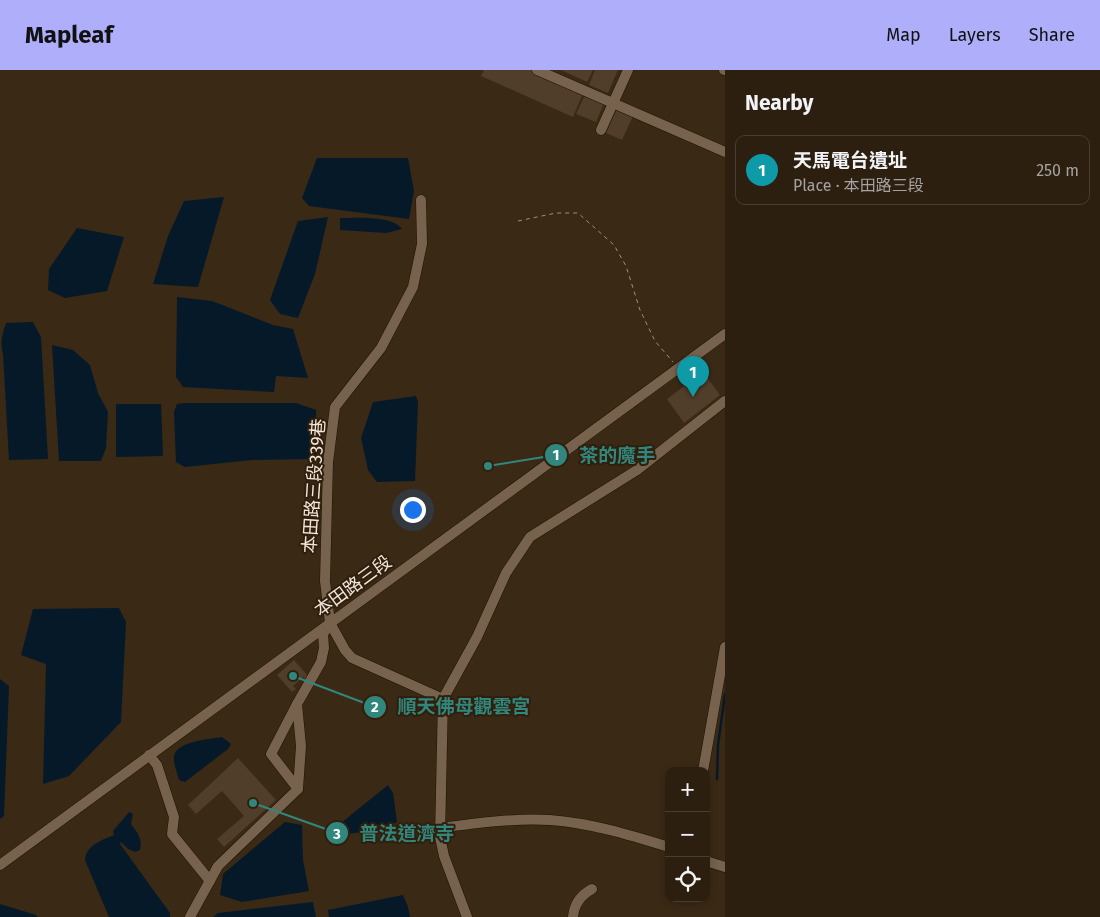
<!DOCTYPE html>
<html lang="en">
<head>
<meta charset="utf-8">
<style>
	body { margin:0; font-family:"Fira Sans","Noto Sans TC",sans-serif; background:#382c1e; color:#f1f3f6 }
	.controls { position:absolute; right:15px; bottom:15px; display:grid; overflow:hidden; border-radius:10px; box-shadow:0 2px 8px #0003 }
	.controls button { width:45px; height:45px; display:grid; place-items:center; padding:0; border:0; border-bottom:1px solid #483d30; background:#2c1f10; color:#f1f3f6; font:25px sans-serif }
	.you { position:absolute; left:412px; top:439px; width:18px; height:18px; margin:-12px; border:4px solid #fff; border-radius:50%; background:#1a73e8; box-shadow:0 0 0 8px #1a73e833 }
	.badge { display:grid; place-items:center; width:32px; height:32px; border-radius:50%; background:#aeaefa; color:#fff; font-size:16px; font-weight:700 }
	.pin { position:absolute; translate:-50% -41px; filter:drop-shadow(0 1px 2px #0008) }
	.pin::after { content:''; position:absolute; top:26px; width:18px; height:15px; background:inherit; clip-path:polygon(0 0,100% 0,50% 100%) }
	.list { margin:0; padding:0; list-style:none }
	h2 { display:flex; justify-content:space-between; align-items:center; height:65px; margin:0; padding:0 20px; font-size:21px }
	h2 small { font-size:16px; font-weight:400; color:#a6a29f }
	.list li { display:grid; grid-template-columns:32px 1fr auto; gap:15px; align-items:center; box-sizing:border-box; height:70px; margin:0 10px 10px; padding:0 10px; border:1px solid #483d30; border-radius:10px }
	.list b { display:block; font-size:19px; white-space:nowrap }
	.list p { margin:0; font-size:16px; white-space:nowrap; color:#a6a29f }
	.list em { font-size:16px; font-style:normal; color:#a6a29f }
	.icon { flex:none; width:28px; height:28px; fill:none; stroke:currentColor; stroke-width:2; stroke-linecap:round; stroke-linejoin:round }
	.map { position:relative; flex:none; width:725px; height:847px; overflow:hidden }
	header { display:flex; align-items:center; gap:30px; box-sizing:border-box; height:70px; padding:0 25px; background:#aeaefa; color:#111 }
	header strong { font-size:24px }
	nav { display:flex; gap:28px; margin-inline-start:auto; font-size:18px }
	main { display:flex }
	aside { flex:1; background:#2c1f10 }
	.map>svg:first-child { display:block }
	.water { fill:#061929 }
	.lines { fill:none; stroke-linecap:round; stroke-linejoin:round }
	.stream { stroke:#061929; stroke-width:2.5 }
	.building { fill:#503d2a }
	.minor-casing { stroke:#211101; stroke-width:11 }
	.path { stroke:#9e9081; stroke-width:1; stroke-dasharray:4 4; stroke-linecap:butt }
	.minor { stroke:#76624d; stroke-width:10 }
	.labels { text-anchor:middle; stroke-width:4; stroke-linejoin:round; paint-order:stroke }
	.street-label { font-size:18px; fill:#f3e7db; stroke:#301f0c }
	.leader { fill:none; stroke:#31877e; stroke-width:2 }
	.callout-dot { fill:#31877e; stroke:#301f0c; stroke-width:2 }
	.mark-label { font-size:15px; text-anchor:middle; font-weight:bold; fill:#fff }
	.callout-label { font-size:19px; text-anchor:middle; font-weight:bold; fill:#31877e; stroke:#301f0c; stroke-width:4; stroke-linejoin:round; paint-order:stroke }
</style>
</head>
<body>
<header>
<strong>Mapleaf</strong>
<nav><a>Map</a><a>Layers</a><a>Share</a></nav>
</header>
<main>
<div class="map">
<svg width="725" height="847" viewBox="0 0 725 847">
	<rect width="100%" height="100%" fill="#3a2915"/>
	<g class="water">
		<path d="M317,88H408L414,121L409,149L309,136L302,128Z"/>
		<path d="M224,127L198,217L153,214L168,166L184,131Z"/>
		<path d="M328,147L315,204L298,248L280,244L270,230L298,151Z"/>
		<path d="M340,148C357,148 392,145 402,159L386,163L340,160Z"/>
		<path d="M77,158L124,167L107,221L65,228L48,220L49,199Z"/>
		<path d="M177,227L212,231L273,255L293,259L308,308L276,306L274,322L183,317L176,307Z"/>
		<path d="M33,252L41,267L48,389L9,390L3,284C0,273 2,264 6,253Z"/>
		<path d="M52,275L73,280L90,295L98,323L108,342L106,378L101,391H59Z"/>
		<path d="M416,326L418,332L415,411L377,412L368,400L361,368L373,332Z"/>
		<path d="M184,333H296L316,340L317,385L314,389L252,390L185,397L176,392L174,342L177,334Z"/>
		<path d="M116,334H161L163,386L116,387Z"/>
		<path d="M119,538L126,552L121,652L69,706L43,714L46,594L21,585L33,539Z"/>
		<path d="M0,609L9,616L4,746L0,749Z"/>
		<path d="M222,667L231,674L228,679L185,712L179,710C177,702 173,693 174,686C177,671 210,669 222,667Z"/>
		<path d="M388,715L393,723L397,752L382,759L342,765L341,753Z"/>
		<path d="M129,742L133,744L131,754C137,762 143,769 140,780L135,782L128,779L121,772L120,774L170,843V847H109L85,790C86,775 102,770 114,765L113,761Z"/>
		<path d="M285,752L302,755L303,790L309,821L242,832L220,825L223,804Z"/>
		<path d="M403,825L408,837L410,847H329L328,840Z"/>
		<path d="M313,832L316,847H213L218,843Z"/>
		<path d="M0,834L36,845L38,847H0Z"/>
	</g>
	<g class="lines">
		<path class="stream" d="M717,709L718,675L725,624"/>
	</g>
	<g class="building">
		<path d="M484,0H531L583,23L573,47L481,6Z"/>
		<path d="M561,0H593L587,12Z"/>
		<path d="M595,0H618L608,23L589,15Z"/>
		<path d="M585,25L604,33L596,52L576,44Z"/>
		<path d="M617,39L633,46L622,70L606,63Z"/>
		<path d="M703,302L720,325L684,353L667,329Z"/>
		<path d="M294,590L308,606L305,609L303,607L293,616L296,619L292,622L277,605Z"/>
		<path d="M238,688L276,730L224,777L217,769L244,746L222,721L196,744L188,735Z"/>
	</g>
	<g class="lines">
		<defs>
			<g id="minor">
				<path d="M537,0L725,82"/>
				<path d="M724,0H725"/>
				<path d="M601,60L628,0"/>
				<path d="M330,553L345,580L352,588L443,629L477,567L506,503L530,467L637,400L725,331"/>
				<path d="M443,629L440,767L444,786L467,847"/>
				<path d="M149,685L157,695L174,747L172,764L210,811"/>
				<path d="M703,701L725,577"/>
				<path d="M298,719L301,676L297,634L321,592L324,578L323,564L330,553L325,511L328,392L335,337L381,278L413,217L422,174L421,130"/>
				<path d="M440,758C476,753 514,748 550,750C591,753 630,765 669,777"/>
				<path d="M706,791L725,797"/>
				<path d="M0,795L725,264"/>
				<path d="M190,847L218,796L298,719L271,684L297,634"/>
				<path d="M573,847C574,835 581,825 592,819"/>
			</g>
		</defs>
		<use href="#minor" class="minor-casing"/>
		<path class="path" d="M518,151L556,143H578L614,175L626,196L640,240L655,271L673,292"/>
		<use href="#minor" class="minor"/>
	</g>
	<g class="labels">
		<g class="street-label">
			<text transform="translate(314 416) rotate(-86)" y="6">本田路三段339巷</text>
			<text transform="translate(353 516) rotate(-36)" y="6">本田路三段</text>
		</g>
	</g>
	<path class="leader" d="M488 396L556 385M293 606L375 637M253 733L337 763"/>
	<g class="callout-dot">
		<circle cx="488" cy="396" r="5"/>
		<circle cx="293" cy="606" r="5"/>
		<circle cx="253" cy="733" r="5"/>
		<circle cx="556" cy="385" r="12"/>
		<circle cx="375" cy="637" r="12"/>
		<circle cx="337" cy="763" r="12"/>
	</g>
	<g class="mark-label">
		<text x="556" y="390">1</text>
		<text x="375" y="642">2</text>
		<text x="337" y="769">3</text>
	</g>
	<g class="callout-label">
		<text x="617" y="392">茶的魔手</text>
		<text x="464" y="643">順天佛母觀雲宮</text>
		<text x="407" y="770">普法道濟寺</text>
	</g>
</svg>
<div class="controls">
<button>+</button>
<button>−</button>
<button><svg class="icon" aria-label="locate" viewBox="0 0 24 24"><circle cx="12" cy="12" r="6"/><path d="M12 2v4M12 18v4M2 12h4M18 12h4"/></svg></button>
</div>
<div class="you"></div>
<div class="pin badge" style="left:693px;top:327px;background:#0f9aa8">1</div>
</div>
<aside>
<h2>Nearby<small></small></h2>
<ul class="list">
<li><span class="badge" style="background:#0f9aa8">1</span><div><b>天馬電台遺址</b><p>Place · 本田路三段</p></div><em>250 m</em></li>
</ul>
</aside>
</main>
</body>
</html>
